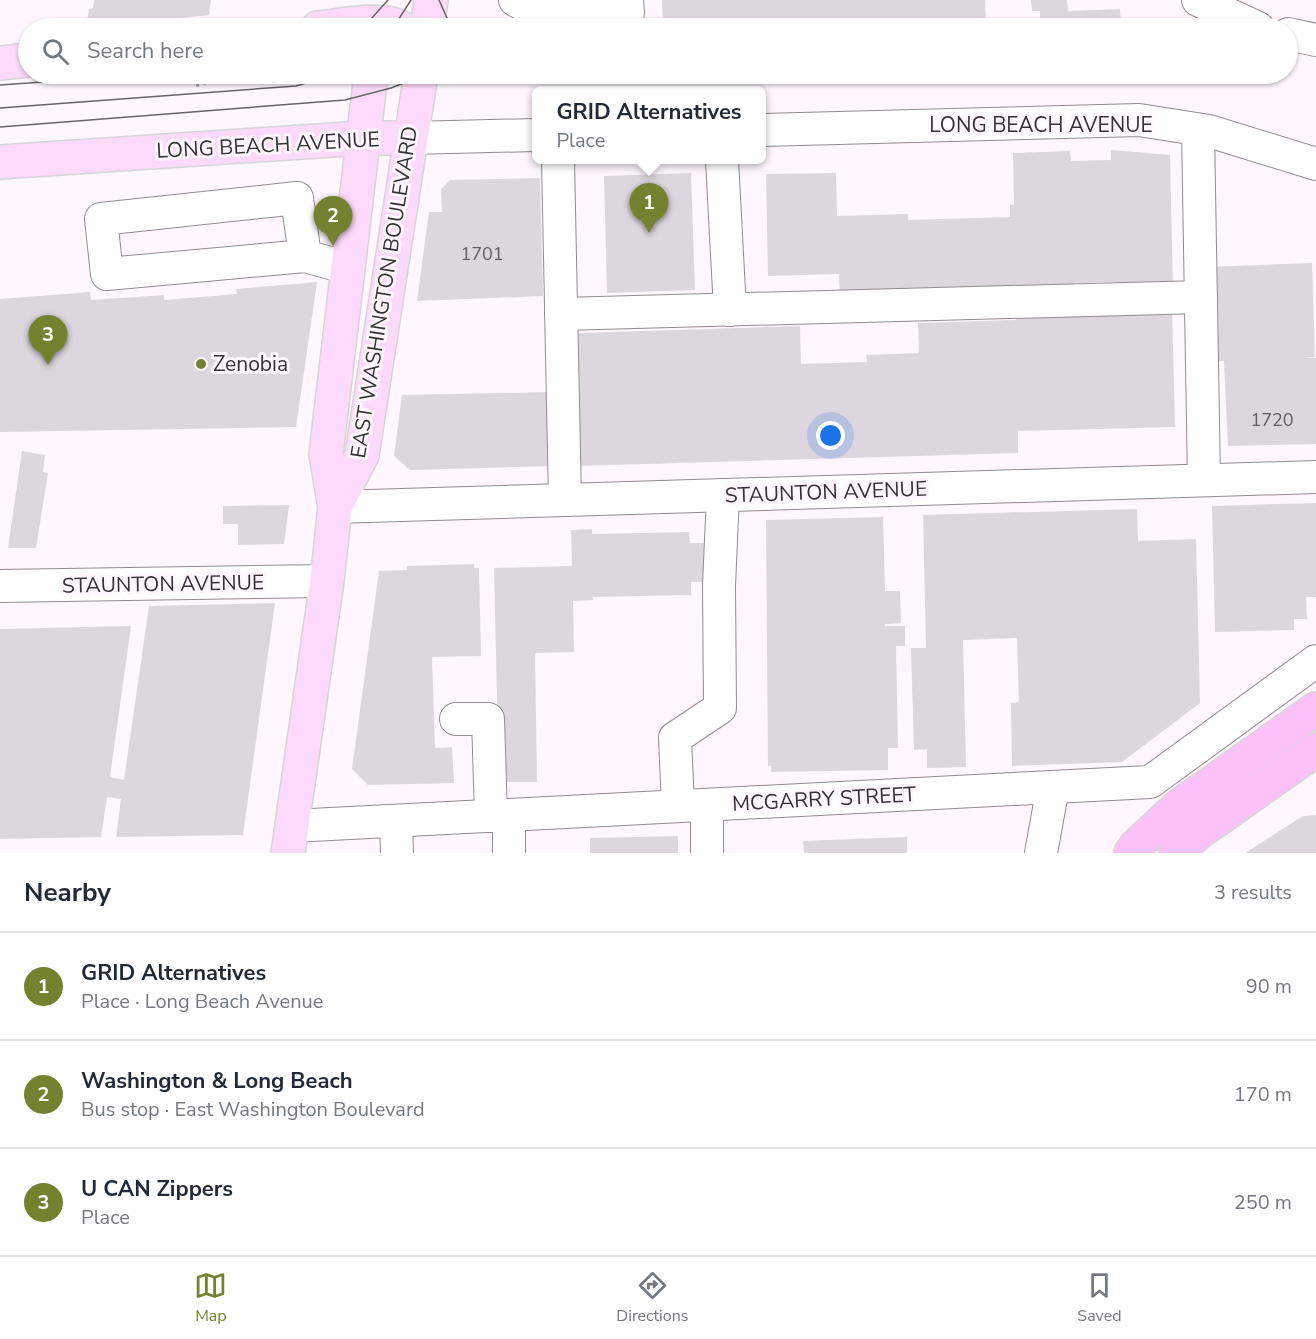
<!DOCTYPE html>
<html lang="en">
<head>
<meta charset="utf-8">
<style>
	body { margin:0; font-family:"Nunito Sans",sans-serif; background:#f2f2f3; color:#1f2937 }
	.you { position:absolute; left:831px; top:436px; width:21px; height:21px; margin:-15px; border:4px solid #fff; border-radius:50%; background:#1a73e8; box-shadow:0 0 0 9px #1a73e833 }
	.badge { display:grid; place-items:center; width:39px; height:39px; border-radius:50%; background:#74822f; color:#fff; font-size:20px; font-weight:700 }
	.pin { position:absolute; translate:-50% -50px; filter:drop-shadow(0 2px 3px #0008) }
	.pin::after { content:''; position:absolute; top:32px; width:21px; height:18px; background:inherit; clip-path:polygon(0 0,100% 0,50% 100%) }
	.popup { position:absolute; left:532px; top:86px; width:234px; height:78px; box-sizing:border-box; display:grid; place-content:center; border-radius:9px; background:#fff; filter:drop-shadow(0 2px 4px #0005); font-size:20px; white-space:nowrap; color:#747a83 }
	.popup b { font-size:22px; color:#1f2937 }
	.popup::after { content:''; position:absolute; left:50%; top:100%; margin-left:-12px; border:12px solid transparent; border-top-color:#fff }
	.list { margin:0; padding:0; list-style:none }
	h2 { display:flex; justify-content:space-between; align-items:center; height:78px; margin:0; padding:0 24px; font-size:26px }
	h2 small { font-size:20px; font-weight:400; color:#747a83 }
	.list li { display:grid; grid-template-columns:39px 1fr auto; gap:18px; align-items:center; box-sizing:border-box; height:108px; padding:0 24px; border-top:2px solid #e0e1e3 }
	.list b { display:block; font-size:22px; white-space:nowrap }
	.list p { margin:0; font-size:20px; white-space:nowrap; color:#747a83 }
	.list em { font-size:20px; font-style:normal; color:#747a83 }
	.icon { flex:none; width:33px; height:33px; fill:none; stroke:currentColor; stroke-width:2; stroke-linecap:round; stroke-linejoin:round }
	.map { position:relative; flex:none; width:1316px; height:853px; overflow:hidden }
	.search { position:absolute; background:#fff; box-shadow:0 2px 4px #0004; left:18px; right:18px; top:18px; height:66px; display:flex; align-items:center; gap:15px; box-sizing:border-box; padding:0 21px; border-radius:33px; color:#747a83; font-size:22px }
	.sheet { height:402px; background:#fff }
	nav { display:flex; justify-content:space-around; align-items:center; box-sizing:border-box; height:84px; border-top:2px solid #e0e1e3; background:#fff; font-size:16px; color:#747a83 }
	nav a { display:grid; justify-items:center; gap:3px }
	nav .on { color:#74822f }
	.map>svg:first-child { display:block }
	.building { fill:#ded6de }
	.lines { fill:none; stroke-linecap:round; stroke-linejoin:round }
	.minor-casing { stroke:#928b91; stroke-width:34 }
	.major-casing { stroke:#d7d6d7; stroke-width:36 }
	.highway-casing { stroke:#d7d6d7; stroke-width:36 }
	.path { stroke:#a9a3a9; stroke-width:4; stroke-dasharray:3 4.5; stroke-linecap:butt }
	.minor { stroke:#fff; stroke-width:32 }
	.major { stroke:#fddafb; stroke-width:33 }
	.highway { stroke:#fcc1f9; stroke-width:33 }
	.tram { stroke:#696469; stroke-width:1.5 }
	.poi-dot { fill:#74822f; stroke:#fff6fe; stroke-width:2 }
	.labels { text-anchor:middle; stroke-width:6; stroke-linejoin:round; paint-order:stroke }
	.number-label { font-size:18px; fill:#5f5b5f }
	.street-label { font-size:21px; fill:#353235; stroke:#fff6fe }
	.poi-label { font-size:21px; fill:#353235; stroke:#fff6fe; text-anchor:start }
</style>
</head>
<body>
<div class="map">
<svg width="1316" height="853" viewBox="0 0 1316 853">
	<rect width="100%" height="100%" fill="#fff6fe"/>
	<g class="building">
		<path d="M94,0H211L209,15L86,28L89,9L93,8Z"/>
		<path d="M662,0H985L986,28H663Z"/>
		<path d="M1031,0H1067L1068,11L1120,9L1121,28H1040V11H1032Z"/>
		<path d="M1111,150L1170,155L1173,290L1114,291V282L1074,283V294L840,300L839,274L768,276L766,174L836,173L837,216L908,214V220L1010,217V205H1014L1013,153L1070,151L1071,161L1111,160Z"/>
		<path d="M691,173L695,290L607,293L604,176Z"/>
		<path d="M540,178L543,296L417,301L429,212H442L441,189L450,180Z"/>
		<path d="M1312,263L1315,357L1301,358H1316V444L1228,446L1224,361H1208L1205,267Z"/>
		<path d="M317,282L296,427L0,432V299L90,292L91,300L164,295V300L237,294L236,289Z"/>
		<path d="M1172,306L1175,427L1018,431V453L576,466L572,341L580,333L800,326L801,364L867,362L866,355L919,353L918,323L1016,320V311Z"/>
		<path d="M552,392L554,466L410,470L394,456L402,395Z"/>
		<path d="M22,451L45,455L43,472L48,473L36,548H8Z"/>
		<path d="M1316,503V597H1306L1307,619H1294V630L1215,632L1212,506Z"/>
		<path d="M289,505L284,544L238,545V524H223V506Z"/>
		<path d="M1137,509L1138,541L1196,539L1200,703L1122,762L1012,766L1011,703L1019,702L1017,638L963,640L966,767L927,768V749L914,750L911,648H926L923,515Z"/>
		<path d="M883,517L885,591H900L901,623L885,624V626H905V646H896L898,748H888V770L771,772V766H768L766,520Z"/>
		<path d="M592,529V534L689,532L690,543H709L710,582H691V595L593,597V600L573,601L574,652L535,653L537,782H499L494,568L572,566L571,530Z"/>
		<path d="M474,564V568H479L481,656L432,657L435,748L452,747L454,783L368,785L352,769L379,571L407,570V566Z"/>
		<path d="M275,603L243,835L116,837L121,799L107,797L101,837L0,839V629L131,626L110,777L124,780L149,606Z"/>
		<path d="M1316,815V853H1245L1303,816Z"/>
		<path d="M678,836V853H590V838Z"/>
		<path d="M907,837V853H804L803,841Z"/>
	</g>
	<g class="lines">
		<defs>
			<g id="minor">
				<path d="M515,0L544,16L628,13L627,0"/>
				<path d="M1198,0L1258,28"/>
				<path d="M1288,34L1316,40"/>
				<path d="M762,130L1139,120L1209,131L1316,164"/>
				<path d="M1198,130L1204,480"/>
				<path d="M410,138L536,135"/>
				<path d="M558,160L565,500"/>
				<path d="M722,160L730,310"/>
				<path d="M305,256L107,274L101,219L297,198L305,256L348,268"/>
				<path d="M561,314L1201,297"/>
				<path d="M335,507L1316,477"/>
				<path d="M0,586L327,581"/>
				<path d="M456,719H488L491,816"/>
				<path d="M678,806L675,738L720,708L719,586L723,495"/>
				<path d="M509,815V853"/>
				<path d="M396,821L397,853"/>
				<path d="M292,826L1150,782L1316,661"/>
				<path d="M707,853V805"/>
				<path d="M1041,853L1053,787"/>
			</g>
			<g id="major">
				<path d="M318,28C339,26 384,16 401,28"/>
				<path d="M427,28L431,0"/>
				<path d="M0,63L28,60"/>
				<path d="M0,162L363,138H410"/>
				<path d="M335,507L362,455L421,74"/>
				<path d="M288,853L327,581L335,507L326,454L371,74"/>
			</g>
			<g id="highway">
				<path d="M1131,853L1136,846L1179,806L1316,709"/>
				<path d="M1176,853L1198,833L1316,750"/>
			</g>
		</defs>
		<use href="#minor" class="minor-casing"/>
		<use href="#major" class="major-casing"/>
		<use href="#highway" class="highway-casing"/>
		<path class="path" d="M196,85L225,77L254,78L290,74"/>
		<use href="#minor" class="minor"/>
		<use href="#major" class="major"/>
		<use href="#highway" class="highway"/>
		<g class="tram">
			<path d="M439,0L447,18L454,28"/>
			<path d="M363,28L388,0"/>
			<path d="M393,28L411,0"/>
			<path d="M0,85L156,74"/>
			<path d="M0,108L296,86L337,74"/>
			<path d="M0,127L345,100L391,88L427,74"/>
		</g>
	</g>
	<circle class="poi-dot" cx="201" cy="364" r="6"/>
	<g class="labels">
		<g class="number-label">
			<text x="482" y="260">1701</text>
			<text x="1272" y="426">1720</text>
		</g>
		<g class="street-label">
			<text x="1041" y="132">LONG BEACH AVENUE</text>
			<text transform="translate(268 145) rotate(-3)" y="7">LONG BEACH AVENUE</text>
			<text transform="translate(384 292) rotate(-81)" y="7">EAST WASHINGTON BOULEVARD</text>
			<text transform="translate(826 492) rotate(-2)" y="7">STAUNTON AVENUE</text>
			<text transform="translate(163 584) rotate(-1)" y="7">STAUNTON AVENUE</text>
			<text transform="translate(824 799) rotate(-3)" y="7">MCGARRY STREET</text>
		</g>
		<g class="poi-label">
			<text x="213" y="371">Zenobia</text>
		</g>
	</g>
</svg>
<div class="you"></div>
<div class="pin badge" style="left:649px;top:233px">1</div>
<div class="popup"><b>GRID Alternatives</b>Place</div>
<div class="pin badge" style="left:333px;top:246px">2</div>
<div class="pin badge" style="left:48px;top:365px">3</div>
<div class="search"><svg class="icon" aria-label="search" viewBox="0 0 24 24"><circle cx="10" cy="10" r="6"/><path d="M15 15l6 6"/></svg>Search here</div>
</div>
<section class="sheet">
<h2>Nearby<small>3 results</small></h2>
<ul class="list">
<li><span class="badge">1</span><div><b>GRID Alternatives</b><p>Place · Long Beach Avenue</p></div><em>90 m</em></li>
<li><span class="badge">2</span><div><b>Washington &amp; Long Beach</b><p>Bus stop · East Washington Boulevard</p></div><em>170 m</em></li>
<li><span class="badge">3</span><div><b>U CAN Zippers</b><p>Place</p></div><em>250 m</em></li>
</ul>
</section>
<nav>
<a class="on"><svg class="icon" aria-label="map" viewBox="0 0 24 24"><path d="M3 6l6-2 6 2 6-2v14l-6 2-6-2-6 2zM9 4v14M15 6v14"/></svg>Map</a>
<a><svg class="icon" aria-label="directions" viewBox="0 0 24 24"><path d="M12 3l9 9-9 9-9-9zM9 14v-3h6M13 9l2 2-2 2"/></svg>Directions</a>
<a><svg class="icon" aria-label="saved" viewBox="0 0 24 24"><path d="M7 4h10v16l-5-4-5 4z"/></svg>Saved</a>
</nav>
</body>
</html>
